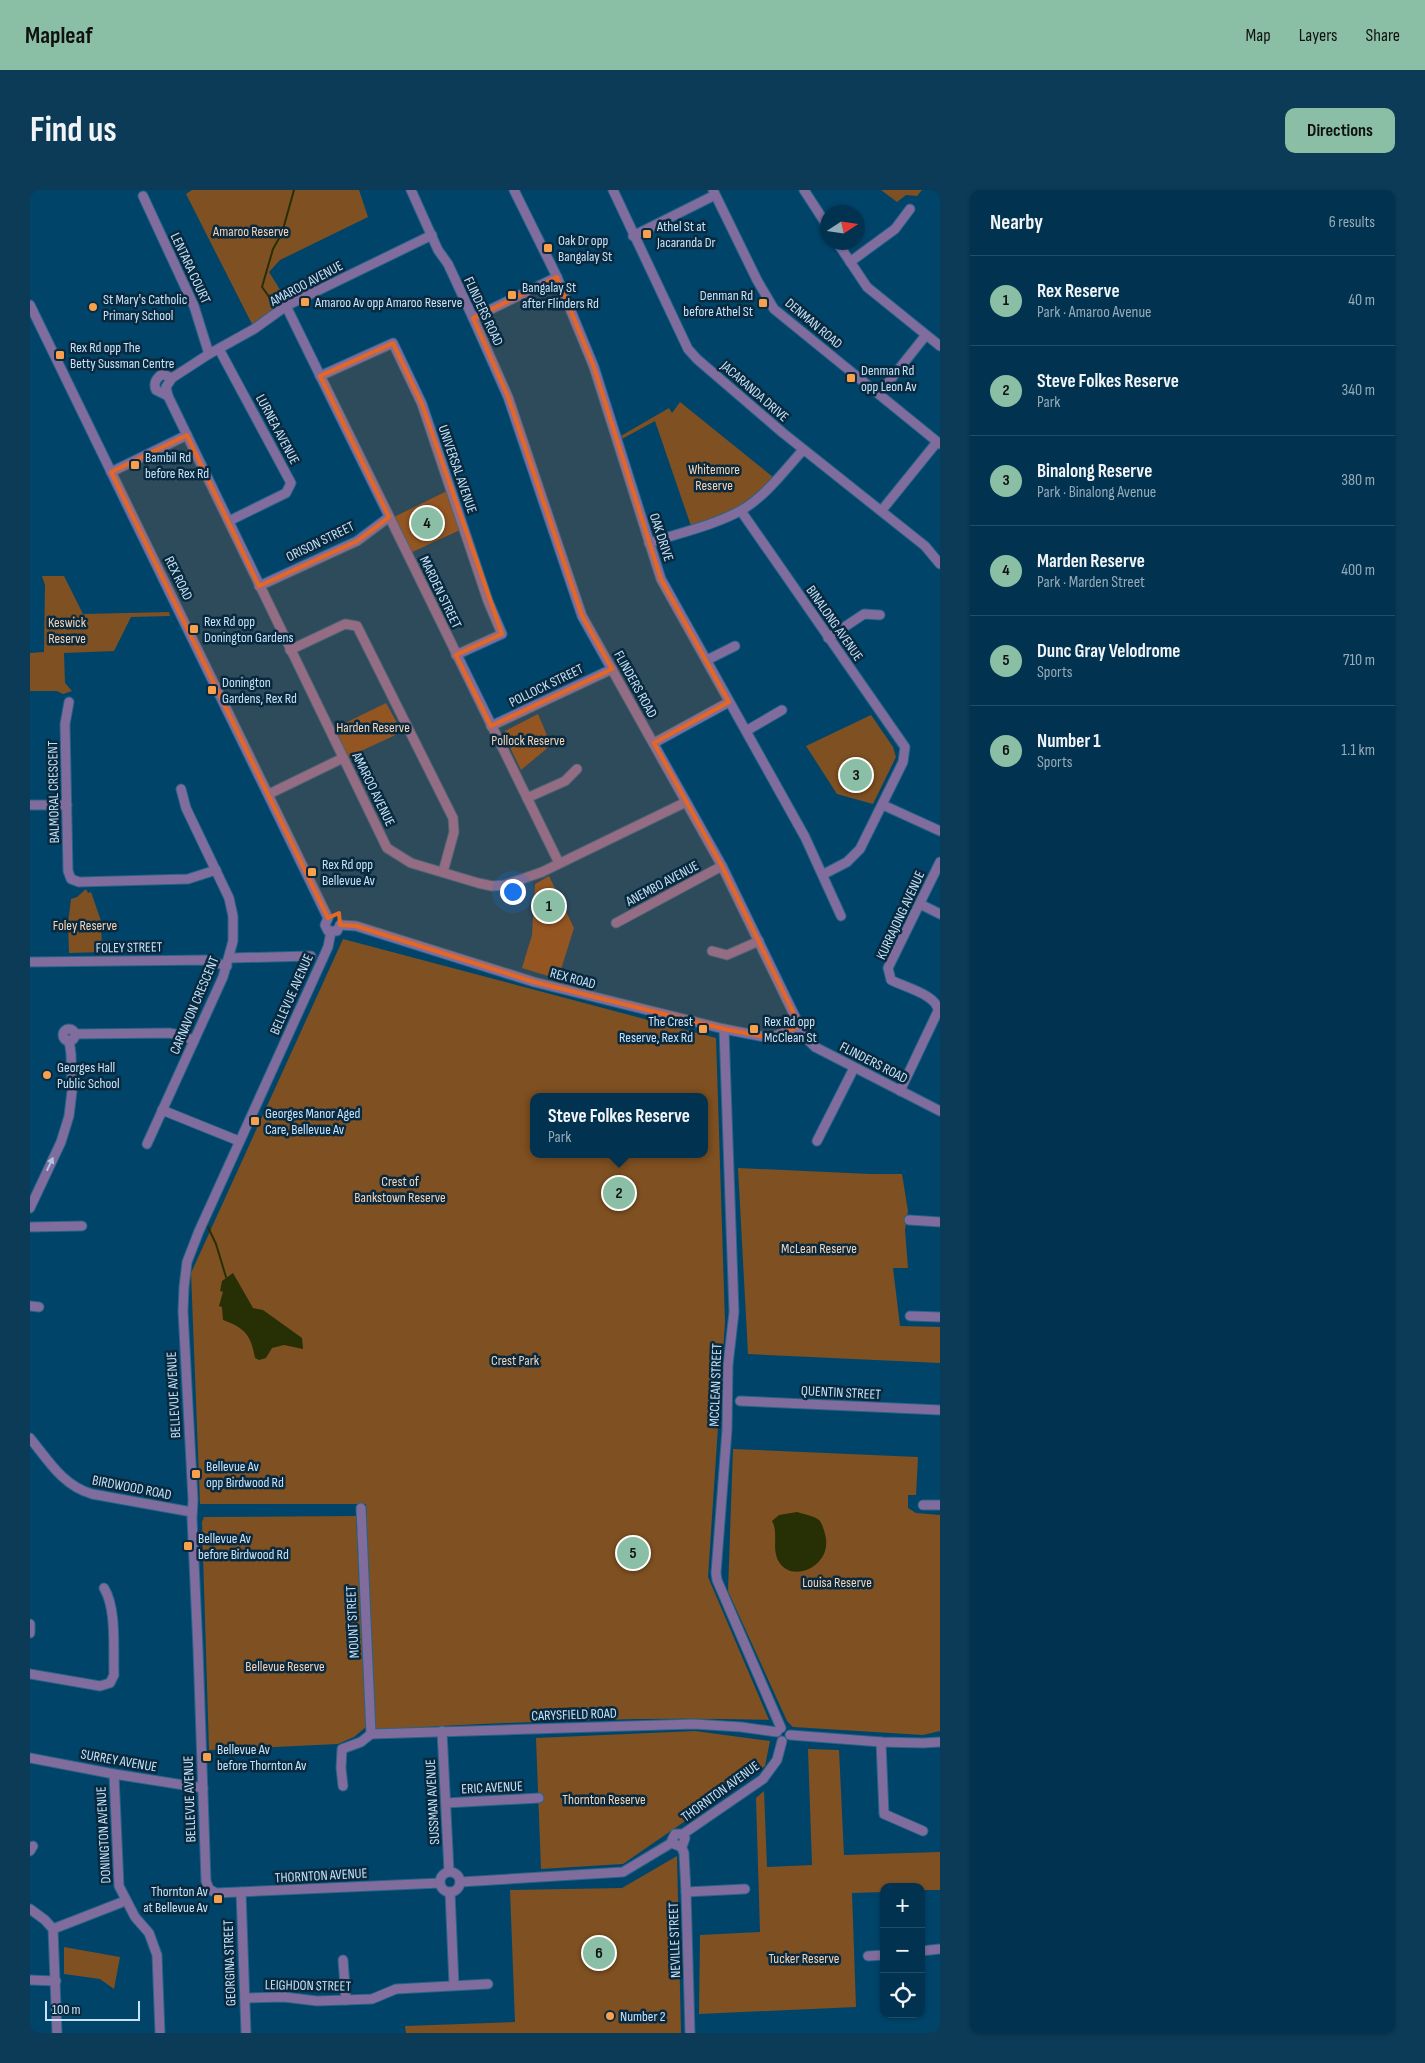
<!DOCTYPE html>
<html lang="en">
<head>
<meta charset="utf-8">
<style>
	body { margin:0; font-family:"Sofia Sans Condensed",sans-serif; background:#0b3b57; color:#f1f3f6 }
	.controls { position:absolute; right:15px; bottom:15px; display:grid; overflow:hidden; border-radius:10px; box-shadow:0 1px 4px #0004 }
	.controls button { width:45px; height:45px; display:grid; place-items:center; padding:0; border:0; border-bottom:1px solid #234e67; background:#013350; color:#f1f3f6; font:25px sans-serif }
	.compass { position:absolute; left:790px; top:15px; width:45px; height:45px; border-radius:50%; background:#013350; box-shadow:0 1px 4px #0004; rotate:78deg }
	.scale { position:absolute; left:15px; bottom:12px; width:95px; box-sizing:border-box; padding-left:5px; border:2px solid #c6e2f9; border-top:0; font-size:14px; line-height:18px; white-space:nowrap; color:#c6e2f9; -webkit-text-stroke:4px #09293f; paint-order:stroke }
	.you { position:absolute; left:482px; top:701px; width:18px; height:18px; margin:-12px; border:4px solid #fff; border-radius:50%; background:#1a73e8; box-shadow:0 0 0 8px #1a73e833 }
	.badge { display:grid; place-items:center; width:32px; height:32px; border-radius:50%; background:#8abfa5; color:#111; font-size:16px; font-weight:700 }
	.pin { position:absolute; translate:-50% -50%; border:2px solid #fff; box-shadow:0 1px 5px #0006 }
	.popup { position:absolute; left:500px; top:903px; width:178px; height:65px; box-sizing:border-box; display:grid; place-content:center; border-radius:10px; background:#013350; filter:drop-shadow(0 1px 4px #0005); font-size:16px; white-space:nowrap; color:#96aab7 }
	.popup b { font-size:19px; color:#f1f3f6 }
	.popup::after { content:''; position:absolute; left:50%; top:100%; margin-left:-10px; border:10px solid transparent; border-top-color:#013350 }
	.list { margin:0; padding:0; list-style:none }
	h2 { display:flex; justify-content:space-between; align-items:center; height:65px; margin:0; padding:0 20px; font-size:21px }
	h2 small { font-size:16px; font-weight:400; color:#96aab7 }
	.list li { display:grid; grid-template-columns:32px 1fr auto; gap:15px; align-items:center; box-sizing:border-box; height:90px; padding:0 20px; border-top:1px solid #234e67 }
	.list b { display:block; font-size:19px; white-space:nowrap }
	.list p { margin:0; font-size:16px; white-space:nowrap; color:#96aab7 }
	.list em { font-size:16px; font-style:normal; color:#96aab7 }
	.icon { flex:none; width:28px; height:28px; fill:none; stroke:currentColor; stroke-width:2; stroke-linecap:round; stroke-linejoin:round }
	.map { position:relative; flex:none; width:910px; height:1843px; overflow:hidden; border-radius:10px }
	header { display:flex; align-items:center; gap:30px; box-sizing:border-box; height:70px; padding:0 25px; background:#8abfa5; color:#111 }
	header strong { font-size:24px }
	nav { display:flex; gap:28px; margin-inline-start:auto; font-size:18px }
	.intro { display:flex; align-items:center; justify-content:space-between; box-sizing:border-box; height:120px; padding:0 30px }
	h1 { margin:0; font-size:35px }
	.button { padding:12px 22px; border-radius:10px; background:#8abfa5; color:#111; font-size:18px; font-weight:700 }
	main { display:flex; gap:30px; padding:0 30px }
	aside { flex:1; background:#013350; border-radius:10px; box-shadow:0 1px 4px #0004 }
	.map>svg:first-child { display:block }
	.green { fill:#7f5021; fill-rule:evenodd }
	.water { fill:#263004 }
	.lines { fill:none; stroke-linecap:round; stroke-linejoin:round }
	.stream { stroke:#263004; stroke-width:2 }
	.minor-casing { stroke:#286487; stroke-width:11 }
	.minor { stroke:#806d9d; stroke-width:9 }
	.oneway { fill:#b4c5e2 }
	.marked { fill:#e56724; fill-opacity:0.2; stroke:#e56724; stroke-width:4; stroke-linejoin:round }
	.poi-dot { fill:#f8a04b; stroke:#09293f; stroke-width:2 }
	.labels { text-anchor:middle; stroke-width:5; stroke-linejoin:round; paint-order:stroke }
	.poi-label { font-size:14px; fill:#c6e2f9; stroke:#09293f; text-anchor:start }
	.park-label { font-size:14px; fill:#f6d3b5; stroke:#09293f }
	.street-label { font-size:14px; fill:#c6e2f9; stroke:#09293f }
</style>
</head>
<body>
<header>
<strong>Mapleaf</strong>
<nav><a>Map</a><a>Layers</a><a>Share</a></nav>
</header>
<div class="intro"><h1>Find us</h1><a class="button">Directions</a></div>
<main>
<div class="map">
<svg width="910" height="1843" viewBox="0 0 910 1843">
	<rect width="100%" height="100%" fill="#01446a"/>
	<g class="green">
		<path d="M162,0H329L338,27L250,70L239,82L257,111L222,134L156,4Z"/>
		<path d="M851,0H892L887,6L876,5L867,12Z"/>
		<path d="M650,212L743,287C723,315 692,325 661,336L625,231L590,250L589,247L639,218L642,223Z"/>
		<path d="M417,301L430,340L380,363L364,327Z"/>
		<path d="M12,386H34L53,424L139,422L140,426L101,427L84,461L34,463L35,493L42,501L33,504L27,501H0V463L14,462L15,395Z"/>
		<path d="M356,513L372,542L318,567L305,538Z"/>
		<path d="M508,524L521,555L491,580L474,545L475,541Z"/>
		<path d="M841,525L863,557L866,567L843,614L807,604L776,556Z"/>
		<path d="M519,686L544,738L528,789L492,778L502,745L505,694Z"/>
		<path d="M56,699L58,703L61,702L71,731L72,762L39,763L38,734L41,709L47,707Z"/>
		<path d="M313,749L686,848L695,1132L678,1387L739,1530C608,1526 476,1532 345,1540L336,1314H170L161,1083ZM504,907H674V964H504Z"/>
		<path d="M708,978L840,984H872L878,1021L875,1040L878,1078H863L870,1136L910,1137V1173L718,1164Z"/>
		<path d="M703,1259L888,1267L886,1305H878V1318L886,1323L910,1325V1541L893,1545L763,1537L757,1531L698,1401Z"/>
		<path d="M326,1326L336,1537L324,1547L308,1554L179,1560L172,1332L174,1327Z"/>
		<path d="M665,1541L740,1551L735,1576L593,1674L511,1679L506,1548Z"/>
		<path d="M778,1559L809,1560L814,1665L910,1662V1700H891V1697H854V1702L822,1703L826,1817L669,1824L670,1745L730,1742L726,1608L734,1601L737,1677L782,1675Z"/>
		<path d="M647,1666L651,1843H376L375,1836L485,1832L480,1700L592,1698Z"/>
		<path d="M34,1757L90,1767L84,1799L70,1789L34,1784Z"/>
	</g>
	<g class="water">
		<path d="M203,1083L223,1118L233,1120L272,1148L273,1159L254,1155L242,1158L236,1168L229,1170L225,1168C221,1145 215,1138 193,1130L192,1117L189,1116L193,1102L190,1101L192,1091Z"/>
		<path d="M767,1322C773,1324 784,1326 789,1330C792,1333 794,1340 795,1344C804,1376 762,1394 749,1372C741,1359 749,1343 742,1331L749,1325Z"/>
	</g>
	<g class="lines">
		<g class="stream">
			<path d="M251,112L240,108L232,97L243,59L252,43L264,0"/>
			<path d="M177,1035L186,1054L196,1087"/>
		</g>
		<defs>
			<g id="minor">
				<path d="M381,0L408,60L418,74L443,128L478,207L552,426L692,676L775,847L785,857L910,921"/>
				<path d="M484,0L527,87L564,177L631,389L775,647L811,726"/>
				<path d="M583,0L658,159L667,169L753,243L895,356L910,374"/>
				<path d="M683,0L727,90L744,119L910,254"/>
				<path d="M774,0L798,37"/>
				<path d="M113,6L164,116L179,164"/>
				<path d="M402,45L256,116L224,139L179,164L142,188L136,197L138,206L357,658L381,673L448,693L462,696L475,695L512,682L656,612"/>
				<path d="M603,46L685,5"/>
				<path d="M807,52L837,97L910,156"/>
				<path d="M820,72L865,39L880,19"/>
				<path d="M0,115L298,728"/>
				<path d="M256,116L529,673"/>
				<path d="M443,128L527,87"/>
				<path d="M189,159L261,293L256,303L199,331"/>
				<path d="M290,186L363,153L392,214L458,411L472,444L426,465"/>
				<path d="M849,204L896,145"/>
				<path d="M138,206L126,200C123,193 126,189 132,184L142,188"/>
				<path d="M81,282L157,245"/>
				<path d="M852,320L907,252"/>
				<path d="M711,321L875,557L873,572L830,659L817,672L794,684"/>
				<path d="M619,353C649,343 682,336 710,321C735,307 754,281 773,260"/>
				<path d="M229,396L327,351L359,327"/>
				<path d="M798,448L834,424L850,425"/>
				<path d="M260,460L315,434L327,436L423,628L424,642L413,682"/>
				<path d="M677,470L705,456"/>
				<path d="M39,512L35,534L38,681L41,689L49,692L158,689L186,680"/>
				<path d="M461,536L582,479"/>
				<path d="M716,541L752,520"/>
				<path d="M624,553L699,512"/>
				<path d="M239,604L313,568"/>
				<path d="M497,608L535,591L547,579"/>
				<path d="M0,615H37"/>
				<path d="M853,615L910,641"/>
				<path d="M890,714L910,724"/>
				<path d="M298,728L295,735L298,741H307L310,735"/>
				<path d="M586,733L692,676"/>
				<path d="M310,735L326,736L504,792L694,839L740,848L770,836"/>
				<path d="M301,742L298,757L169,1041L157,1072L154,1097L153,1121L163,1310L162,1328L168,1459L176,1691L179,1699L186,1703L410,1693"/>
				<path d="M682,761L697,765L729,751"/>
				<path d="M200,768L281,766"/>
				<path d="M0,772L176,770L197,776"/>
				<path d="M694,839L704,1122L698,1175L697,1240L686,1383L687,1390L751,1538"/>
				<circle cx="39" cy="845" r="6"/>
				<path d="M45,844L139,843L154,846L164,851"/>
				<path d="M870,901L908,821C908,805 874,797 861,790L858,778L910,672"/>
				<path d="M132,920L209,951"/>
				<path d="M787,951L824,878"/>
				<path d="M117,954L193,787L203,751V726L199,708L156,618L151,599"/>
				<path d="M0,1018L31,952L39,926L42,901L41,864L39,850"/>
				<path d="M879,1030L910,1032"/>
				<path d="M0,1037L52,1036"/>
				<path d="M0,1116L9,1117"/>
				<path d="M880,1126L910,1127"/>
				<path d="M710,1211L910,1220"/>
				<path d="M0,1248C18,1270 33,1296 62,1304L162,1322"/>
				<path d="M893,1315H910"/>
				<path d="M331,1318L341,1544"/>
				<path d="M0,1434V1443"/>
				<path d="M0,1484L70,1496L80,1493L84,1485C83,1460 87,1419 74,1398"/>
				<path d="M412,1541L419,1681"/>
				<path d="M341,1544L664,1534L711,1537L747,1542"/>
				<path d="M760,1545L851,1552L893,1553L910,1552"/>
				<path d="M851,1552L854,1624L893,1641"/>
				<path d="M0,1568L84,1584L173,1598"/>
				<path d="M84,1584L89,1696L105,1727L119,1743L127,1765L130,1843"/>
				<path d="M313,1596L311,1578L312,1559L331,1552L341,1544"/>
				<path d="M416,1613L509,1608"/>
				<path d="M653,1644L655,1648L653,1654L649,1656L644,1654L642,1650L645,1644H653L733,1589L747,1570L752,1551"/>
				<path d="M651,1656L654,1663L656,1702L660,1843"/>
				<path d="M0,1661L3,1656"/>
				<circle cx="420" cy="1692" r="10"/>
				<path d="M430,1692L593,1682L643,1652"/>
				<path d="M211,1702L216,1843"/>
				<path d="M420,1702L424,1795"/>
				<path d="M656,1702L715,1699"/>
				<path d="M0,1719L15,1730L23,1739L27,1843"/>
				<path d="M23,1739L95,1711"/>
				<path d="M891,1761L910,1759"/>
				<path d="M838,1766L854,1765"/>
				<path d="M313,1770L316,1810"/>
				<path d="M0,1790L26,1791"/>
				<path d="M215,1808L254,1807L287,1811L316,1810L342,1809L366,1799L458,1794"/>
			</g>
		</defs>
		<use href="#minor" class="minor-casing"/>
		<use href="#minor" class="minor"/>
	</g>
	<defs><path id="oneway-solid" d="M-6-.8H1V-3.2L6.5 0L1 3.2V.8H-6Z" transform="scale(1.25)"/></defs>
	<use class="oneway" href="#oneway-solid" transform="translate(20 974) rotate(-65)"/>
	<path class="marked" d="M527,87L564,177L631,389L699,512L624,553L692,676L770,836L740,848L694,839L504,792L326,736L310,735L309,723L298,728L81,282L157,245L229,396L327,351L359,327L290,186L363,153L392,214L472,444L426,465L461,536L582,479L552,426L478,207L443,128Z"/>
	<g class="poi-dot">
		<rect x="612" y="39" width="10" height="10" rx="2.5"/>
		<rect x="513" y="53" width="10" height="10" rx="2.5"/>
		<rect x="477" y="100" width="10" height="10" rx="2.5"/>
		<rect x="270" y="107" width="10" height="10" rx="2.5"/>
		<rect x="728" y="108" width="10" height="10" rx="2.5"/>
		<circle cx="63" cy="117" r="5"/>
		<rect x="25" y="160" width="10" height="10" rx="2.5"/>
		<rect x="816" y="183" width="10" height="10" rx="2.5"/>
		<rect x="100" y="270" width="10" height="10" rx="2.5"/>
		<rect x="159" y="434" width="10" height="10" rx="2.5"/>
		<rect x="177" y="495" width="10" height="10" rx="2.5"/>
		<rect x="277" y="677" width="10" height="10" rx="2.5"/>
		<rect x="668" y="834" width="10" height="10" rx="2.5"/>
		<rect x="719" y="834" width="10" height="10" rx="2.5"/>
		<circle cx="17" cy="885" r="5"/>
		<rect x="220" y="926" width="10" height="10" rx="2.5"/>
		<rect x="161" y="1279" width="10" height="10" rx="2.5"/>
		<rect x="153" y="1351" width="10" height="10" rx="2.5"/>
		<rect x="172" y="1562" width="10" height="10" rx="2.5"/>
		<rect x="183" y="1704" width="10" height="10" rx="2.5"/>
		<circle cx="580" cy="1826" r="5"/>
	</g>
	<g class="labels">
		<g class="poi-label">
			<text x="627" y="41">Athel St at<tspan x="627" dy="16">Jacaranda Dr</tspan></text>
			<text x="528" y="55">Oak Dr opp<tspan x="528" dy="16">Bangalay St</tspan></text>
			<text x="492" y="102">Bangalay St<tspan x="492" dy="16">after Flinders Rd</tspan></text>
			<text x="723" y="110" text-anchor="end">Denman Rd<tspan x="723" dy="16">before Athel St</tspan></text>
			<text x="73" y="114">St Mary's Catholic<tspan x="73" dy="16">Primary School</tspan></text>
			<text x="285" y="117">Amaroo Av opp Amaroo Reserve</text>
			<text x="40" y="162">Rex Rd opp The<tspan x="40" dy="16">Betty Sussman Centre</tspan></text>
			<text x="831" y="185">Denman Rd<tspan x="831" dy="16">opp Leon Av</tspan></text>
			<text x="115" y="272">Bambil Rd<tspan x="115" dy="16">before Rex Rd</tspan></text>
			<text x="174" y="436">Rex Rd opp<tspan x="174" dy="16">Donington Gardens</tspan></text>
			<text x="192" y="497">Donington<tspan x="192" dy="16">Gardens, Rex Rd</tspan></text>
			<text x="292" y="679">Rex Rd opp<tspan x="292" dy="16">Bellevue Av</tspan></text>
			<text x="663" y="836" text-anchor="end">The Crest<tspan x="663" dy="16">Reserve, Rex Rd</tspan></text>
			<text x="734" y="836">Rex Rd opp<tspan x="734" dy="16">McClean St</tspan></text>
			<text x="27" y="882">Georges Hall<tspan x="27" dy="16">Public School</tspan></text>
			<text x="235" y="928">Georges Manor Aged<tspan x="235" dy="16">Care, Bellevue Av</tspan></text>
			<text x="176" y="1281">Bellevue Av<tspan x="176" dy="16">opp Birdwood Rd</tspan></text>
			<text x="168" y="1353">Bellevue Av<tspan x="168" dy="16">before Birdwood Rd</tspan></text>
			<text x="187" y="1564">Bellevue Av<tspan x="187" dy="16">before Thornton Av</tspan></text>
			<text x="178" y="1706" text-anchor="end">Thornton Av<tspan x="178" dy="16">at Bellevue Av</tspan></text>
			<text x="590" y="1831">Number 2</text>
		</g>
		<g class="park-label">
			<text x="221" y="46">Amaroo Reserve</text>
			<text x="684" y="284">Whitemore<tspan x="684" dy="16">Reserve</tspan></text>
			<text x="37" y="437">Keswick<tspan x="37" dy="16">Reserve</tspan></text>
			<text x="343" y="542">Harden Reserve</text>
			<text x="498" y="555">Pollock Reserve</text>
			<text x="55" y="740">Foley Reserve</text>
			<text x="370" y="996">Crest of<tspan x="370" dy="16">Bankstown Reserve</tspan></text>
			<text x="789" y="1063">McLean Reserve</text>
			<text x="485" y="1175">Crest Park</text>
			<text x="807" y="1397">Louisa Reserve</text>
			<text x="255" y="1481">Bellevue Reserve</text>
			<text x="574" y="1614">Thornton Reserve</text>
			<text x="774" y="1773">Tucker Reserve</text>
		</g>
		<g class="street-label">
			<text transform="translate(161 78) rotate(65)" y="5">LENTARA COURT</text>
			<text transform="translate(276 93) rotate(-28)" y="5">AMAROO AVENUE</text>
			<text transform="translate(454 121) rotate(65)" y="5">FLINDERS ROAD</text>
			<text transform="translate(784 133) rotate(40)" y="5">DENMAN ROAD</text>
			<text transform="translate(725 201) rotate(41)" y="5">JACARANDA DRIVE</text>
			<text transform="translate(248 239) rotate(62)" y="5">LURNEA AVENUE</text>
			<text transform="translate(428 279) rotate(71)" y="5">UNIVERSAL AVENUE</text>
			<text transform="translate(632 347) rotate(72)" y="5">OAK DRIVE</text>
			<text transform="translate(290 351) rotate(-26)" y="5">ORISON STREET</text>
			<text transform="translate(149 388) rotate(64)" y="5">REX ROAD</text>
			<text transform="translate(411 402) rotate(64)" y="5">MARDEN STREET</text>
			<text transform="translate(805 433) rotate(55)" y="5">BINALONG AVENUE</text>
			<text transform="translate(606 494) rotate(61)" y="5">FLINDERS ROAD</text>
			<text transform="translate(516 495) rotate(-26)" y="5">POLLOCK STREET</text>
			<text transform="translate(344 599) rotate(64)" y="5">AMAROO AVENUE</text>
			<text transform="translate(23 602) rotate(-91)" y="5">BALMORAL CRESCENT</text>
			<text transform="translate(632 693) rotate(-28)" y="5">ANEMBO AVENUE</text>
			<text transform="translate(870 725) rotate(-65)" y="5">KURRAJONG AVENUE</text>
			<text transform="translate(99 757) rotate(-1)" y="5">FOLEY STREET</text>
			<text transform="translate(543 788) rotate(15)" y="5">REX ROAD</text>
			<text transform="translate(261 804) rotate(-66)" y="5">BELLEVUE AVENUE</text>
			<text transform="translate(164 815) rotate(-67)" y="5">CARNAVON CRESCENT</text>
			<text transform="translate(844 872) rotate(27)" y="5">FLINDERS ROAD</text>
			<text transform="translate(685 1195) rotate(-88)" y="5">MCCLEAN STREET</text>
			<text transform="translate(811 1202) rotate(3)" y="5">QUENTIN STREET</text>
			<text transform="translate(143 1205) rotate(-93)" y="5">BELLEVUE AVENUE</text>
			<text transform="translate(102 1297) rotate(11)" y="5">BIRDWOOD ROAD</text>
			<text transform="translate(322 1432) rotate(-93)" y="5">MOUNT STREET</text>
			<text transform="translate(544 1524) rotate(-2)" y="5">CARYSFIELD ROAD</text>
			<text transform="translate(89 1570) rotate(10)" y="5">SURREY AVENUE</text>
			<text transform="translate(462 1597) rotate(-3)" y="5">ERIC AVENUE</text>
			<text transform="translate(690 1601) rotate(-36)" y="5">THORNTON AVENUE</text>
			<text transform="translate(159 1609) rotate(-92)" y="5">BELLEVUE AVENUE</text>
			<text transform="translate(402 1612) rotate(-93)" y="5">SUSSMAN AVENUE</text>
			<text transform="translate(73 1645) rotate(-93)" y="5">DONINGTON AVENUE</text>
			<text transform="translate(291 1685) rotate(-3)" y="5">THORNTON AVENUE</text>
			<text transform="translate(644 1750) rotate(-92)" y="5">NEVILLE STREET</text>
			<text transform="translate(199 1773) rotate(-92)" y="5">GEORGINA STREET</text>
			<text transform="translate(278 1795) rotate(1)" y="5">LEIGHDON STREET</text>
		</g>
	</g>
</svg>
<div class="controls">
<button>+</button>
<button>−</button>
<button><svg class="icon" aria-label="locate" viewBox="0 0 24 24"><circle cx="12" cy="12" r="6"/><path d="M12 2v4M12 18v4M2 12h4M18 12h4"/></svg></button>
</div>
<svg class="compass" viewBox="-18 -18 36 36"><path d="M0-13l5 13h-10z" fill="#e53935"/><path d="M0 13l5-13h-10z" fill="#96aab7"/></svg>
<div class="scale">100 m</div>
<div class="you"></div>
<div class="pin badge" style="left:519px;top:716px">1</div>
<div class="pin badge" style="left:589px;top:1003px">2</div>
<div class="popup"><b>Steve Folkes Reserve</b>Park</div>
<div class="pin badge" style="left:826px;top:585px">3</div>
<div class="pin badge" style="left:397px;top:333px">4</div>
<div class="pin badge" style="left:603px;top:1363px">5</div>
<div class="pin badge" style="left:569px;top:1763px">6</div>
</div>
<aside>
<h2>Nearby<small>6 results</small></h2>
<ul class="list">
<li><span class="badge">1</span><div><b>Rex Reserve</b><p>Park · Amaroo Avenue</p></div><em>40 m</em></li>
<li><span class="badge">2</span><div><b>Steve Folkes Reserve</b><p>Park</p></div><em>340 m</em></li>
<li><span class="badge">3</span><div><b>Binalong Reserve</b><p>Park · Binalong Avenue</p></div><em>380 m</em></li>
<li><span class="badge">4</span><div><b>Marden Reserve</b><p>Park · Marden Street</p></div><em>400 m</em></li>
<li><span class="badge">5</span><div><b>Dunc Gray Velodrome</b><p>Sports</p></div><em>710 m</em></li>
<li><span class="badge">6</span><div><b>Number 1</b><p>Sports</p></div><em>1.1 km</em></li>
</ul>
</aside>
</main>
</body>
</html>
